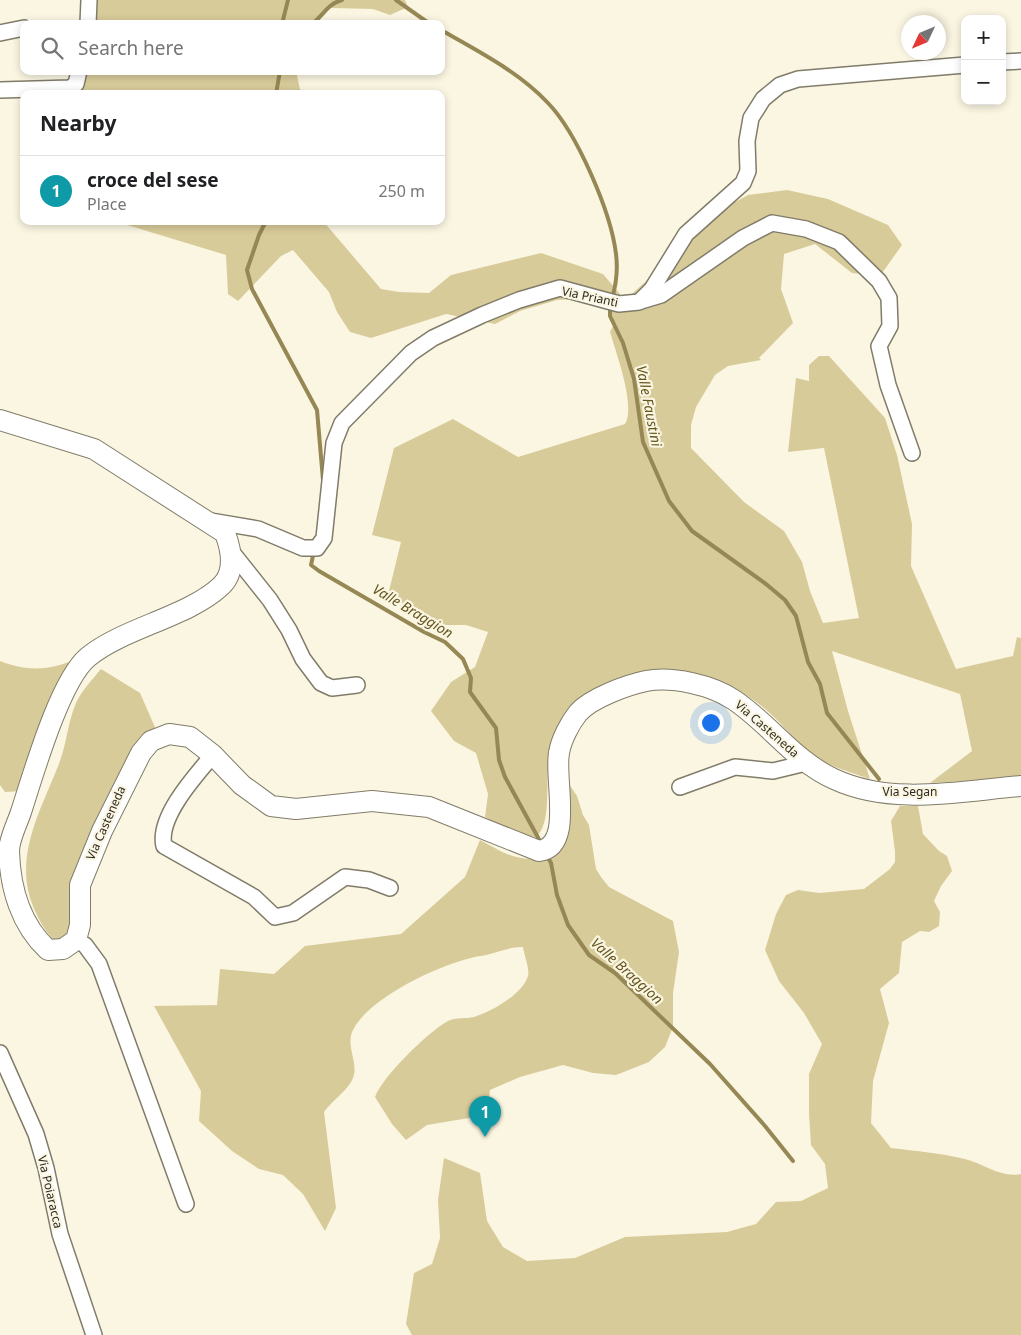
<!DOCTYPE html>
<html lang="en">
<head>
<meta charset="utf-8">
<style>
	body { margin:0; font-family:"Noto Sans",sans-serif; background:#f6f6f6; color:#202124 }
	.controls { position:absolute; right:15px; top:15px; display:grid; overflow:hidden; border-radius:10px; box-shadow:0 2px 8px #0003 }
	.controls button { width:45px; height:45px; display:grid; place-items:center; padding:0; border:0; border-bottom:1px solid #e0e0e0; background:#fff; color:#202124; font:25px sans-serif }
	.compass { position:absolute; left:901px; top:15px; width:45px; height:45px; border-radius:50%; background:#fff; box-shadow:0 2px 8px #0003; rotate:226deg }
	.you { position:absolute; left:710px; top:722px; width:18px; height:18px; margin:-12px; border:4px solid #fff; border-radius:50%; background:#1a73e8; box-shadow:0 0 0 8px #1a73e833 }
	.badge { display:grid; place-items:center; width:32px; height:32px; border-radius:50%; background:#5451c8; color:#fff; font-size:16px; font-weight:700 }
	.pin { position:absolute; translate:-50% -41px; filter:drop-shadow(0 1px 2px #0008) }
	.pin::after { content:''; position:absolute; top:26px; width:18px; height:15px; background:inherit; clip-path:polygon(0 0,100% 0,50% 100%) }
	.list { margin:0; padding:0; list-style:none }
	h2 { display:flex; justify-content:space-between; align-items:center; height:65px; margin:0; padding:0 20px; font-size:21px }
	h2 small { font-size:16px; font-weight:400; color:#757577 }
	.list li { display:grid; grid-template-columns:32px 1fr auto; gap:15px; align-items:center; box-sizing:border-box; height:70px; padding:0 20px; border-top:1px solid #e0e0e0 }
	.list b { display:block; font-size:19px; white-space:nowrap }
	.list p { margin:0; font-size:16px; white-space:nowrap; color:#757577 }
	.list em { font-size:16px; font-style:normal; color:#757577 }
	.icon { flex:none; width:28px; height:28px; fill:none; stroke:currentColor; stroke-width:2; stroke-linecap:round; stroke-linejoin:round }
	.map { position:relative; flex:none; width:1021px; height:1335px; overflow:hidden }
	.search { position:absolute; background:#fff; box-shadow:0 2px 8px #0003; left:20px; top:20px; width:425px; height:55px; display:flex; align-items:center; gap:12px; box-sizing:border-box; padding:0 18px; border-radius:10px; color:#757577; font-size:19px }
	.panel { position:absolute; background:#fff; box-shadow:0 2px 8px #0003; left:20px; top:90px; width:425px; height:135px; border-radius:10px }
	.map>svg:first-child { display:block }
	.green { fill:#d8cb9a }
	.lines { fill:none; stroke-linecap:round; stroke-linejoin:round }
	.stream { stroke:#968854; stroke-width:4 }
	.street-casing { stroke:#807c69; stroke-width:18 }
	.secondary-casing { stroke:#807c69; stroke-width:22 }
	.street { stroke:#fff; stroke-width:15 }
	.secondary { stroke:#fff; stroke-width:20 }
	.labels { text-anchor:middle; stroke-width:4.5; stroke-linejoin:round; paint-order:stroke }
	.street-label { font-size:12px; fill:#2c2a23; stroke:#fbf6e2 }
	.water-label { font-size:14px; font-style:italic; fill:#645620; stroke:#fbf6e2 }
</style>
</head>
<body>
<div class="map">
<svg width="1021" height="1335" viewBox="0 0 1021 1335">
	<rect width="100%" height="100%" fill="#fbf6e2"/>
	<g class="green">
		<path d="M97,0H405L408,7L390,15L373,9L331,8L312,24H92Z"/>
		<path d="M83,71H296L301,94H79Z"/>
		<path d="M787,190L828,199L888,225L902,245L880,276L852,273L815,244L784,254L781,289L793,323L759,358L761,360L728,366L715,375L696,407L691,425V448L744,502L784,531L802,562L810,591L823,623L859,618L824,448L788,452L796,378L809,381V365L819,356H829L885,418L897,455L912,524L911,566L956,669L1013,656L1017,637L1021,638V778L930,783L972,751L960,694L832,651L848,711L870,779C855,774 839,769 824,762C804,751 790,733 774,717C735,680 688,664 635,675C620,678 606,682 594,691C588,696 552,750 550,757C544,779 553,823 536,837L520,836L485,817L488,794L476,753L454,741L431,711L451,682L475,667L488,632L466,625H427L389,591L401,542L372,535L394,448L453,419L518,457L625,424C636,406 616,353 610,332L614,324L609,316L608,306L575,299L557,300L520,311L495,324L446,314L371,338L350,332L337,312L329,292L293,250L281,256L238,301L228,294L226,255L114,221H323L381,289L399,292L429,293L451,275L541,253L603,274L625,300L663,266L699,222L748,195Z"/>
		<path d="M84,655L25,791L5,792L0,785V661C30,673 56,670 84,655Z"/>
		<path d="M101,669L140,693L158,734L144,745L72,927L60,946C49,937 42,926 36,913C10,860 41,811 60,761C67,742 68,721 76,703C82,690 92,680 101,669Z"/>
		<path d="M569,784L577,796L583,815L589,825L596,869L601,877L609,887L673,921L679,952L673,993V1027L665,1047L649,1062L616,1075L593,1073L563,1065L520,1077L490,1090L487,1115L427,1125L406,1140L392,1124L375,1097C382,1077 429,1031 448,1021C456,1017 466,1019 474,1017C491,1012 523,994 528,976C530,969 524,955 523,947C510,947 502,951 490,954C484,956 477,956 471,958C437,966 369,998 353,1030C345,1046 359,1062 353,1078C349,1089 332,1101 324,1112L336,1208L325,1231L303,1194L283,1175L259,1169L232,1151L199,1121L201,1091L154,1006L217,1005L220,969L274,974L305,946L401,934L465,877L480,840C503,852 515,862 543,858Z"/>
		<path d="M900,806H918L923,834L939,851L947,856L952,871L941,886L934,901L940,912L939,926L929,932L920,931L902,942L899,973L880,989L889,1023L873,1081L871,1123L891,1148C916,1151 941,1153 965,1159C985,1164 1000,1178 1021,1174V1335H412L406,1324L414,1273L432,1264L440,1238L438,1200L444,1158L480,1173L487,1221L503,1247L527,1261L575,1258L625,1237L727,1232L756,1224L776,1202L801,1201L828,1188L825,1164L811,1145L809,1114V1074L822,1044L804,1013L779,981L765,950L776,914L786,895L798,890L819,893L864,889L890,869L895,862V851L891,821Z"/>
	</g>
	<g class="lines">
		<g class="stream">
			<path d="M396,0L430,24"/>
			<path d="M282,24L288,0"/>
			<path d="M312,24C324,15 327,4 342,0"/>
			<path d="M441,30C478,51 519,72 548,103C577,133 611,212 616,254C618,269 616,285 612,299"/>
			<path d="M276,94L280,71"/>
			<path d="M266,221L259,235L247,270L252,289L317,410L323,480"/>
			<path d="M610,306V316L623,343L634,379L643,442L669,501L692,531L766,584L785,600L796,616L808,662L820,684L827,713L879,779"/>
			<path d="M314,551L311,565L319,571L424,632L445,642L463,659L471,678L470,692L496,728L499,760L505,777L541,843"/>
			<path d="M546,854L551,863L557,895L568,925L589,955L615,973L710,1064L765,1126L793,1161"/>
		</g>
		<defs>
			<g id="street">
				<path d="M88,24L89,0"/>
				<path d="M0,33L24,28"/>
				<path d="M1002,62L1021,61"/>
				<path d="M0,90L70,88L76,84L79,71"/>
				<path d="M641,301L661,295L743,238L772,223L806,229L839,242L879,281L889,298L890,326L879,346L888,385L912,453"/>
				<path d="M211,521L258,529L303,548H317L324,538L334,443L342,423L411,353L433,338L482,315L519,300L560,288L619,304L639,302L652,289L686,234L743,183L748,171L747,141L751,118L763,99L780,85L798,79L965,65"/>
				<path d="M231,551L270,600L289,630L303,659L321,683L332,688L357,685"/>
				<path d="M213,755C195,776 157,818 164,846L254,897L275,917L293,913L345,877L369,880L390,888"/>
				<path d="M680,787L735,767L773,771L806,763"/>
				<path d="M76,940L85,945L99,964L186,1204"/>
				<path d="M0,1053L36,1134L46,1168L60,1234L94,1335"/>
			</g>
			<path id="secondary" d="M0,420L94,449L225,533C231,549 236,572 221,586C188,617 123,628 88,657C60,680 33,775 21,812C17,824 9,839 9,851C10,888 21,925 48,950L63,949L76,940L80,925V885L102,831L141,753L151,741L169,734L190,737L213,755L242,785L271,806L296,809L372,801L429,807L539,851C574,847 554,779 559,753C561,740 570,723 578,713C591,698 627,685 646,681C672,676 712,685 734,700C770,724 794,761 834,779C892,806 960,791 1021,786"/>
		</defs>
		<use href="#street" class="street-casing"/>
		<use href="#secondary" class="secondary-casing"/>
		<use href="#street" class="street"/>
		<use href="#secondary" class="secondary"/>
	</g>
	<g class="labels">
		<g class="street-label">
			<text transform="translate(590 297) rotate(12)" y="4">Via Prianti</text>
			<text transform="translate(767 729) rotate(41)" y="4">Via Casteneda</text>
			<text x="910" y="796">Via Segan</text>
			<text transform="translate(106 823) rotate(-66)" y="4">Via Casteneda</text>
			<text transform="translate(50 1192) rotate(77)" y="4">Via Poiaracca</text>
		</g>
		<g class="water-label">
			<text transform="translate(649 406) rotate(79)" y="5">Valle Faustini</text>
			<text transform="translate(413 611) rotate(31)" y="5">Valle Braggion</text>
			<text transform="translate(627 971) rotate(42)" y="5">Valle Braggion</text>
		</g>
	</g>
</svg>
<div class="controls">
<button>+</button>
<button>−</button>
</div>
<svg class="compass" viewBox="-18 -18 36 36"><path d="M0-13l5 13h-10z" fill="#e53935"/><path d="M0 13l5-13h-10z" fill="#757577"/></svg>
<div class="you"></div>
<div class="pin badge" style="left:485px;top:1137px;background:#0f9aa8">1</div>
<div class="search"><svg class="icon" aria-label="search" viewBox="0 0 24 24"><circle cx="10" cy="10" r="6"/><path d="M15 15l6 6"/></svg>Search here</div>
<section class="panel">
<h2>Nearby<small></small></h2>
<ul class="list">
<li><span class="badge" style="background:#0f9aa8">1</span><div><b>croce del sese</b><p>Place</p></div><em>250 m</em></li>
</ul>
</section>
</div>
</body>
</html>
